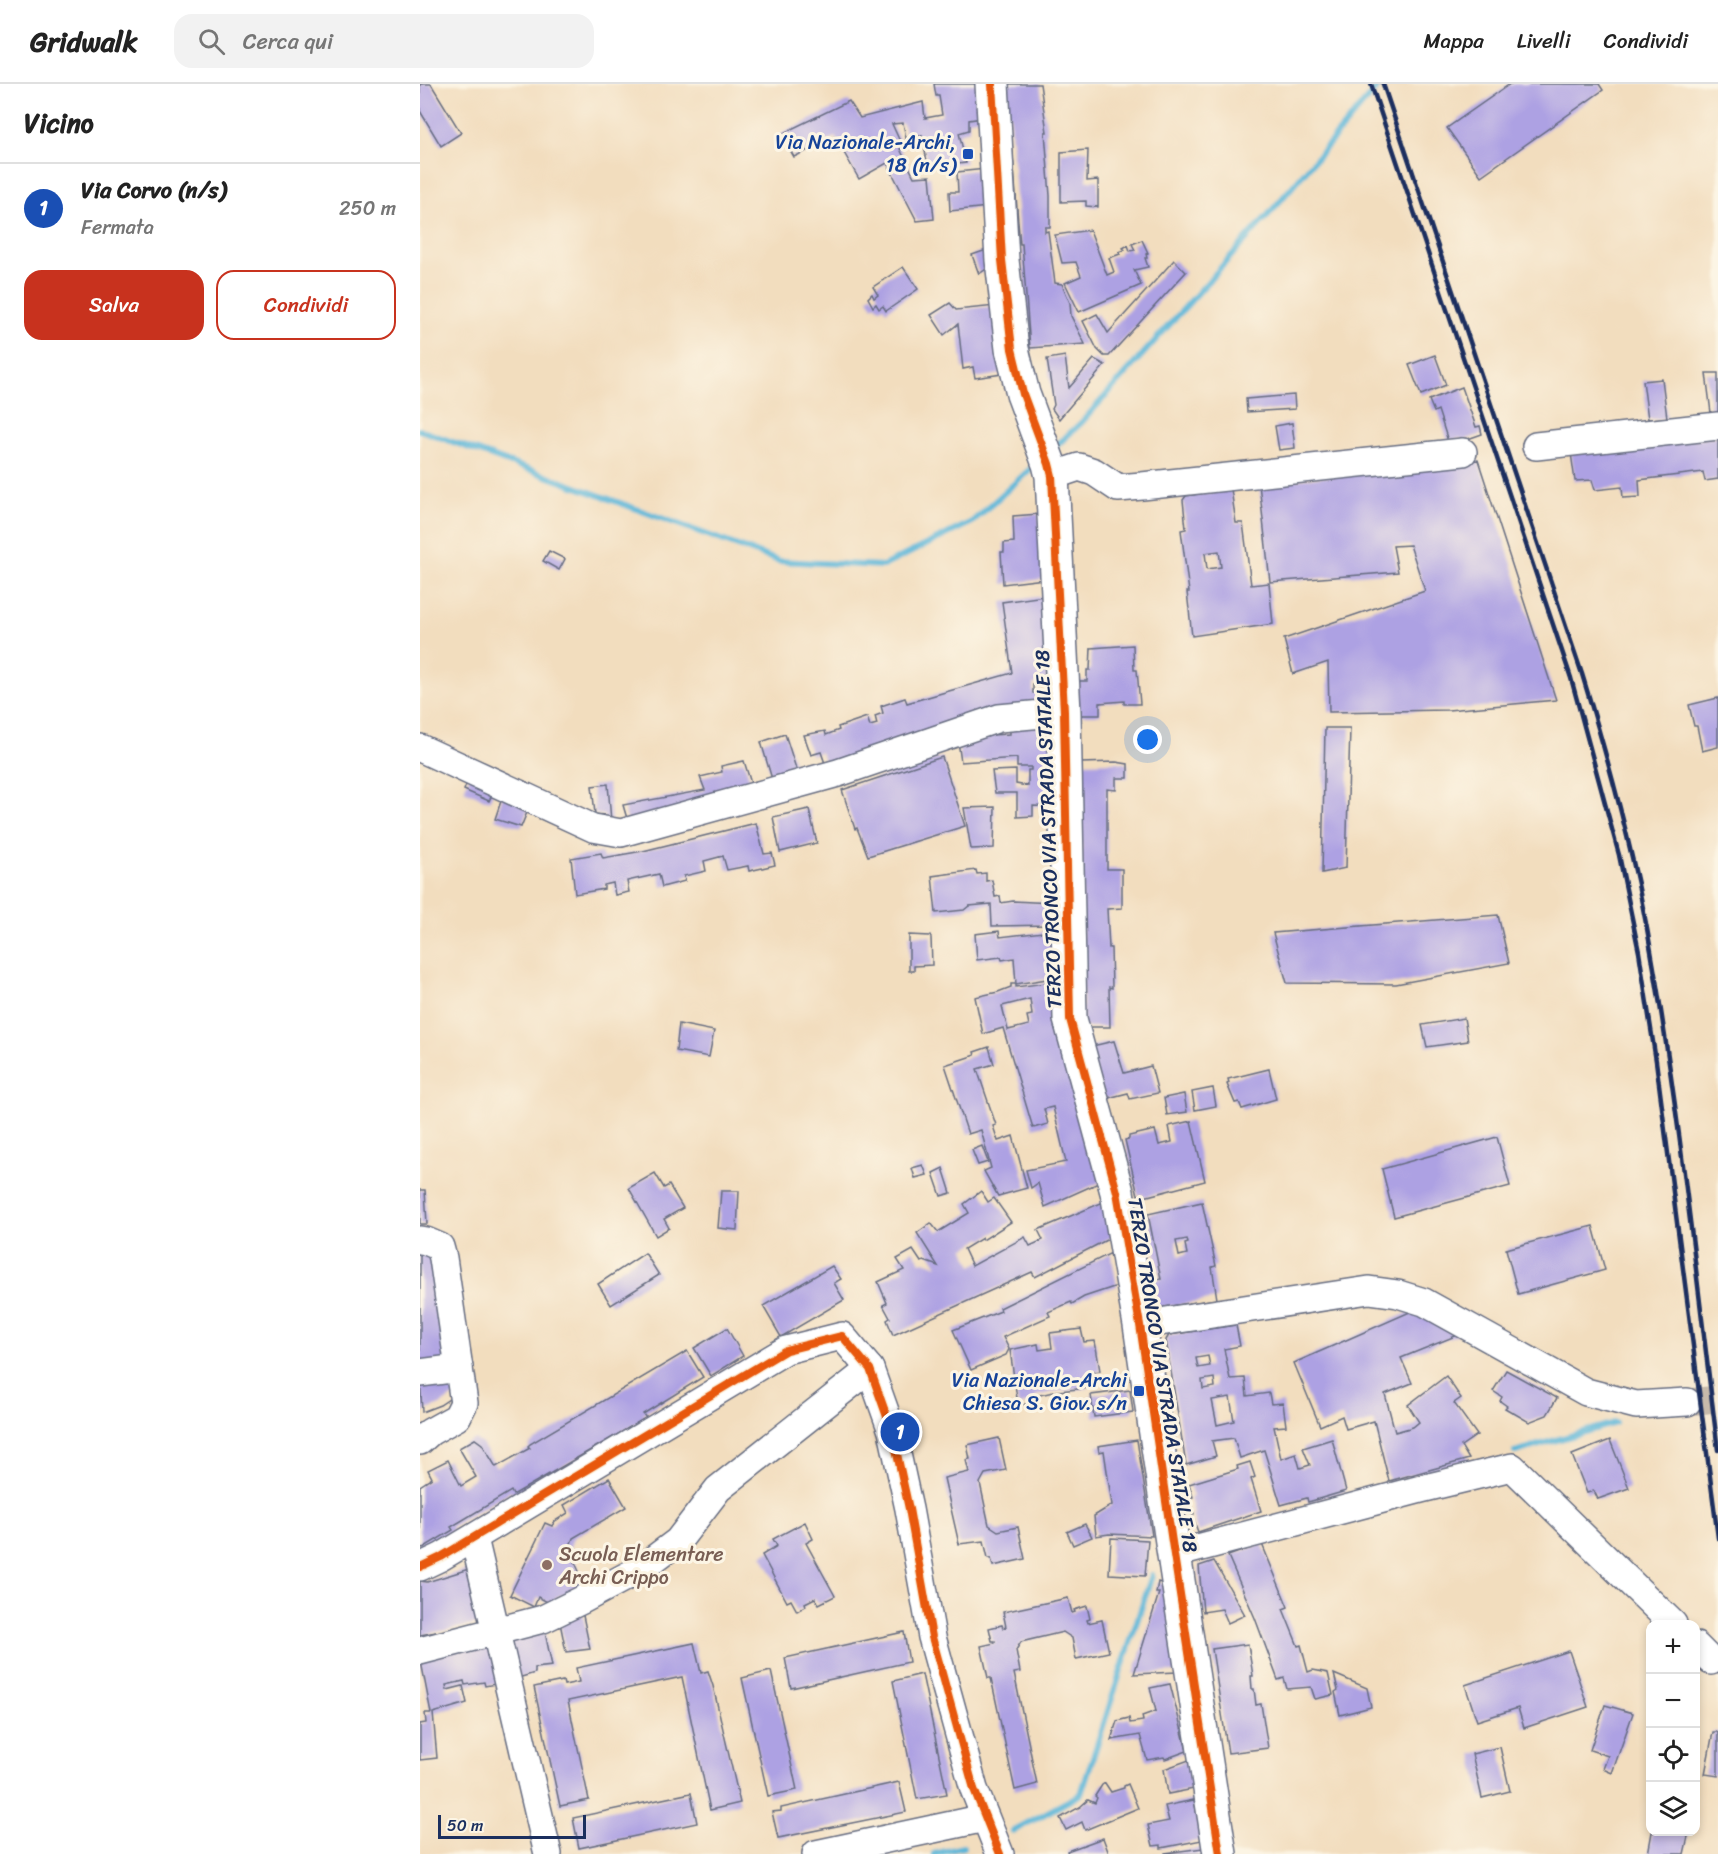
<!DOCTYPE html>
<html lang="it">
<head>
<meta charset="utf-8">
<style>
	body { margin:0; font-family:Sriracha,sans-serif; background:#f2f2f2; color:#222 }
	.controls { position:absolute; right:18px; bottom:18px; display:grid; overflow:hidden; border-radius:12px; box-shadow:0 3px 9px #0003 }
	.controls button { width:54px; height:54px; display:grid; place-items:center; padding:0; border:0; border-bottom:2px solid #e0e0e0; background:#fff; color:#222; font:30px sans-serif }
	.scale { position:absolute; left:18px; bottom:15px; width:148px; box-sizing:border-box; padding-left:6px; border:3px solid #1b2f5e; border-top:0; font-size:16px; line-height:21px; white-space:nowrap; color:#1b2f5e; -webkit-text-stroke:4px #fcf5e5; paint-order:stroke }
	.you { position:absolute; left:728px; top:656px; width:21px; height:21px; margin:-15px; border:4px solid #fff; border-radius:50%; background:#1a73e8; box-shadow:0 0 0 9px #1a73e833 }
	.badge { display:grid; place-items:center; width:39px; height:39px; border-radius:50%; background:#c8321e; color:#fff; font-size:20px; font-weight:700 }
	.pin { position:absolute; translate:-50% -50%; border:3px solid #fff; box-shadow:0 2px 6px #0006 }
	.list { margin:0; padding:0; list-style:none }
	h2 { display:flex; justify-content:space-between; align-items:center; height:78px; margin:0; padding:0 24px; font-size:26px }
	h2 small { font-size:20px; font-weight:400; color:#767676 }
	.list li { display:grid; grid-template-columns:39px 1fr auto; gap:18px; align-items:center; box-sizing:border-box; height:90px; padding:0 24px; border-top:2px solid #e0e0e0 }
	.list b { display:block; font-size:22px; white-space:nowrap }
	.list p { margin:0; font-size:20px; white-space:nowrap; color:#767676 }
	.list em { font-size:20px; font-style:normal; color:#767676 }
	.actions { display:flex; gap:12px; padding:18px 24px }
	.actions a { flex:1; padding:14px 0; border:2px solid #c8321e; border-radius:18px; text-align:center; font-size:21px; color:#c8321e }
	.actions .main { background:#c8321e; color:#fff }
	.icon { flex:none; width:33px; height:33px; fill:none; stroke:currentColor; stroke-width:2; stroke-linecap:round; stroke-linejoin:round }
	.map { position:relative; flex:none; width:1298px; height:1770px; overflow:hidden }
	header { display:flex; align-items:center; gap:36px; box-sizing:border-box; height:84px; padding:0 30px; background:#fff; border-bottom:2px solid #e0e0e0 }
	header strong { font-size:28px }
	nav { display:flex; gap:33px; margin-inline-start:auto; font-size:21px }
	.search { width:420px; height:54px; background:#f2f2f2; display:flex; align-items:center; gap:15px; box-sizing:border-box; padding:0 21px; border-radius:18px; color:#767676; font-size:22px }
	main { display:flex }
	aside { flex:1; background:#fff }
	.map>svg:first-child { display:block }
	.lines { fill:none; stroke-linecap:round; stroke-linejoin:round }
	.stream { stroke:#5ab5d8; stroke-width:6 }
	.building { fill:#ada1e3; fill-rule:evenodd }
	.minor-tunnel { stroke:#c7baab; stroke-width:27; stroke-dasharray:27 14; stroke-linecap:butt }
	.minor-casing { stroke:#666c80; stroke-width:30 }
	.major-casing { stroke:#666c80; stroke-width:36 }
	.minor { stroke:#fff; stroke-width:27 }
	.major { stroke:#fff; stroke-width:33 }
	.rail { stroke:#1b2f5e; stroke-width:4.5 }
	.cycleway-casing { stroke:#fcf5e5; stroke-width:11 }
	.cycleway { stroke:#e8590c; stroke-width:8 }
	.transit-dot { fill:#1a4fb4; stroke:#fcf5e5; stroke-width:2 }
	.education-dot { fill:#8d6e63; stroke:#fcf5e5; stroke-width:2 }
	.labels { text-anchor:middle; stroke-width:6; stroke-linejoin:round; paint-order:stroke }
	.transit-label { font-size:20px; fill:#164399; stroke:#fcf5e5; text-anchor:end }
	.street-label { font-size:20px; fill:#1b2f5e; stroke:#fcf5e5 }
	.education-label { font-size:20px; fill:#785e54; stroke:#fcf5e5; text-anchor:start }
</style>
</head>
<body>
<header>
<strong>Gridwalk</strong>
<div class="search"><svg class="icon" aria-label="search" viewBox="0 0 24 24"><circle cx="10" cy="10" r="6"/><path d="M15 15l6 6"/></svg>Cerca qui</div>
<nav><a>Mappa</a><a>Livelli</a><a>Condividi</a></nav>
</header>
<main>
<aside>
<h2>Vicino<small></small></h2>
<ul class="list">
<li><span class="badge" style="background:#1a4fb4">1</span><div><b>Via Corvo (n/s)</b><p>Fermata</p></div><em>250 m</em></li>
</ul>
<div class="actions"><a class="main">Salva</a><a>Condividi</a></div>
</aside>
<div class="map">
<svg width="1298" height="1770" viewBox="0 0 1298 1770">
	<rect width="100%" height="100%" fill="#fcf5e5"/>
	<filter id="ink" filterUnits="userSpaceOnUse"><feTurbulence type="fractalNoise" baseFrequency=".0167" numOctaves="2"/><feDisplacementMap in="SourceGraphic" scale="12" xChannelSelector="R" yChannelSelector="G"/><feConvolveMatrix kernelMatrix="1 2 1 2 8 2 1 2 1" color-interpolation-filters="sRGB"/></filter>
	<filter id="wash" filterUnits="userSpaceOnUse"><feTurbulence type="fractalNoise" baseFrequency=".008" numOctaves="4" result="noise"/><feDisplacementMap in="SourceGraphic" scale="24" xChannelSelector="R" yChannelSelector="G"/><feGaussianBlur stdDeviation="1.35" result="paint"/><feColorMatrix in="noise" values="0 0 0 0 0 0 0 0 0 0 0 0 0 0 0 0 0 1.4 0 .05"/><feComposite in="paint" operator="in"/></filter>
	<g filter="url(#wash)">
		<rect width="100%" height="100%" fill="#f2ddbe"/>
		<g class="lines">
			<g class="stream">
				<path d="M0,346L359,477L463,482L552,438L618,378"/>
				<path d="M635,363L662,338L848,131L960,0"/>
				<path d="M1095,1368L1195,1339"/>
				<path d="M593,1747L661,1710L732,1491"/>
				<path d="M514,1770L543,1763"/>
			</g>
		</g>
		<g id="blocks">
			<g class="building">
				<path d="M0,0H11L41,49L21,62L0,27Z"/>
				<path d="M514,0H559L562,34L549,36V46L539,49L546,79L508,83L502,51L495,54L496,57L487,59L483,39L472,40L483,64L480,65L494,93L510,92L514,135L497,137L467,79L439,95L415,53L374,73L361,50L429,17L440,34L503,18L505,34L522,31L519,12H516Z"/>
				<path d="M584,0H620L627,48H625L630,112V143H625V148L628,147L635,199L642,200L650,219L651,232L665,260L610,264L602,160H600L598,138L590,31H587Z"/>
				<path d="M1090,0H1179L1183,6L1061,92L1027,44Z"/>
				<path d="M668,66L667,97L678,96V123L666,122V117L641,118V68Z"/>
				<path d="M566,85L568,123L530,127L529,108H538L537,88Z"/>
				<path d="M670,146L687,191L694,188L689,174L700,170L699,168L705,166L703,164L708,161L710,167L715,166L712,160L722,156L728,169L726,170L727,174H725L728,183L714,186L721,201L659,228L645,199L661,192L656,178L642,179L635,151Z"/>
				<path d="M578,162L579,176L559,190L552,171Z"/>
				<path d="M754,176L766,188L689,272H684L677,265L663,237L677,230L688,249Z"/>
				<path d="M483,183L498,205L466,227L463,222L459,225L456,220L453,223L448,214L452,210L454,214L458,211L453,203Z"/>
				<path d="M530,219L536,226L576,222L582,290L555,294L553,283L543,285L538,240L524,251L511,231Z"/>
				<path d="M1015,271L1026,301L1001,311L989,281Z"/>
				<path d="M645,272L649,304L674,275L685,281L639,335L632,325L634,321L627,275Z"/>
				<path d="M1286,289H1298V329H1291Z"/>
				<path d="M1242,295L1247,334L1228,335L1223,297Z"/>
				<path d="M1042,303L1056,343L1060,342L1062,350L1042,357L1041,354L1028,357L1018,326L1014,328L1009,316Z"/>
				<path d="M874,311L875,325L827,328L826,315Z"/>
				<path d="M872,339L875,364L859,366L855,342Z"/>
				<path d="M1298,352V395L1285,397L1283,388L1219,396L1220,413L1203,414L1202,403L1175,406L1172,396L1155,397L1151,369Z"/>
				<path d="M1058,376L1136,616L1028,626L909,628L908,578L873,590L864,555L1005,507L990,461L973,462L978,488L850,498L839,400Z"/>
				<path d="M811,405L816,439H823L831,501L849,499L853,540L772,552L767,508H769L761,446L766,445L763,416L766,412ZM799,467L801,483L787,485L785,469Z"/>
				<path d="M619,430L624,495L583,500L581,468H584V459L594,458L593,432Z"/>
				<path d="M129,467L145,475L139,486L123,477Z"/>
				<path d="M624,512L627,599L613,600V609L620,608L621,623L407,685L401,668L391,671L384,651L405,647L406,651L419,646L418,643L447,633L450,642L457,640L455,632L463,629L461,622L485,614L487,619L592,589L582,518Z"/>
				<path d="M713,561L714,586H717L720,620H704V617L680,619V631H657V597H667V586H670L671,564Z"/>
				<path d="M1298,614V663L1282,667L1277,642H1274L1269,621Z"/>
				<path d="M637,635V723L613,722V732L597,733V709H575L572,687L596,686V700L608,702V686H611V683H597V674L541,678L538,657L571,651L590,650V640Z"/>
				<path d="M905,644H930L926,784L902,789Z"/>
				<path d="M365,650L379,694L354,702L341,658Z"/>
				<path d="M522,673L545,742L448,772L437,744L435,745L422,706Z"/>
				<path d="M324,677L334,709L208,738L203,721L285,706L280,693L302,688L301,682Z"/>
				<path d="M696,678L708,680V694H696V706L687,705V785H702V824L687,825L689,864H691L692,904L689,903L690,943H663L661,679Z"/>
				<path d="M50,691L77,700L69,717L44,706Z"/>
				<path d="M188,700L191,737L184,735V731L175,730L172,702Z"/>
				<path d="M84,708L112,716L101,743L75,735Z"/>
				<path d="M575,723L574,764L551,765L544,724Z"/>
				<path d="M389,725L397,759L360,768L353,733Z"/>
				<path d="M336,739L344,770L352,769L355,781L329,787L328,782L307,786L303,772L284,777L286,787L264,792L265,797L242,803L239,790L207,797L209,808L195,811L193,799L184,801V805L155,810L151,774L181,769L183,774L223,767Z"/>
				<path d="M556,786L557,790L566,789V797L572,796L575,813L580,812L581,819L593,817L632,819L631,841L572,842L571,820L549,822L544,826L516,829L512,792Z"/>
				<path d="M1078,831L1089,879L976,900L867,899L853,849Z"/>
				<path d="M579,847L580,853L631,847L633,894L596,900L594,874L582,876L581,873L557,876L555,850Z"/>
				<path d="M489,851L510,852L511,854L512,881L494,882V887H489Z"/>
				<path d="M633,898L685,1096L625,1123L618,1099L611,1104L606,1086L646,1078L633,1023L624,1025L628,1040L613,1044L583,944L563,950L555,913L578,908L591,903V900H596V903ZM610,915L612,931L607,932L609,941L588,946L582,922Z"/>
				<path d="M1044,934L1048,957L1007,963L1002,941Z"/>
				<path d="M259,940L294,947L289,973L256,967Z"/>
				<path d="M694,957L704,989L731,982L738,1009L710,1015L708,1009L684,1015L668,963Z"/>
				<path d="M569,963L574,980L557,985L576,1041L573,1042L578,1057L593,1052L607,1104L578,1112L564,1087L571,1084L561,1046L548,1050L525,981L555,971L554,968Z"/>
				<path d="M849,985L856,1015L822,1025L819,1018L815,1019L807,1000L809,999L808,995Z"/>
				<path d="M793,1004L796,1022L775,1026L772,1008Z"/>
				<path d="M764,1010L767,1028L747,1031L744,1014Z"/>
				<path d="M771,1037L785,1097L724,1113L723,1110L718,1111L705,1056L709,1055V1052L735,1046L739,1061L752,1058L749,1042Z"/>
				<path d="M1077,1053L1090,1102L974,1133L962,1085Z"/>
				<path d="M562,1062L568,1078L558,1081L552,1066Z"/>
				<path d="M503,1081L507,1091L495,1094L492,1084Z"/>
				<path d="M523,1084L531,1109L521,1112L513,1089Z"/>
				<path d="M235,1089L244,1104L249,1101L263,1124L244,1135L249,1144L236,1152L209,1104Z"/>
				<path d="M0,1106H5L7,1140H0Z"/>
				<path d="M301,1107H319L317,1146L298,1144Z"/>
				<path d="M561,1107L568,1118L574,1114L591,1138L563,1156L562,1154L544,1165L552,1182L605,1153L610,1162L623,1156L618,1146L688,1116L694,1152L615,1193L612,1188L473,1251L467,1236L470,1234L463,1221L467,1219L458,1198L484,1186L477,1175L493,1166L501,1178L504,1177L518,1182L497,1149L511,1139L518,1148L549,1129L544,1120Z"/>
				<path d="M782,1118L796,1182L792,1183L797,1215L738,1224L733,1196L741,1195L728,1130ZM767,1155L768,1159L765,1160L767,1170L759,1172L756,1157Z"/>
				<path d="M1173,1142L1185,1186L1098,1210L1086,1165Z"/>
				<path d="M12,1169L36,1282L0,1287V1171Z"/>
				<path d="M225,1169L239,1191L191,1221L178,1200Z"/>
				<path d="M691,1169L697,1202L664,1213L652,1220L651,1218L628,1228L630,1232L583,1253L589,1265L586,1271L551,1286L533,1246L581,1227L580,1224Z"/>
				<path d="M412,1182L421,1195L414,1199L424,1216L361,1253L343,1222Z"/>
				<path d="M992,1227L1038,1251L981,1274L992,1299L965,1310L975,1348L993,1343L999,1338L988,1321L1026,1292L1041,1314L1034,1319L1057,1351L1041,1362L1049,1375L969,1397L954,1337L926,1345L922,1332L900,1342L874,1279Z"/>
				<path d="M816,1241L820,1262L804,1265L810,1295L825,1294L827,1312L849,1309L851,1320L863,1319L866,1342L854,1343L861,1375L876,1370L880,1384L890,1381L883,1364L912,1355L926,1407L888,1418L887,1414L861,1421L844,1366L820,1374L814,1354L792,1357L796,1372L766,1381L746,1256L749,1251ZM788,1272L790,1282L778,1284L776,1274ZM794,1294L795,1303L783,1305L782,1296ZM810,1313L814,1337L797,1341L792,1316Z"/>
				<path d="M307,1244L323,1272L291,1292L274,1264Z"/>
				<path d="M661,1245L664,1258L675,1257L680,1287L667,1289L668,1304L638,1307L615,1312L616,1319L598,1321L590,1266L618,1260L619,1266L632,1264L630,1249Z"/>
				<path d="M267,1267L283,1293L223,1330L226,1334L93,1411L91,1407L31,1443L33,1446L3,1464L0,1463V1402L12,1394L8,1386L28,1376L41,1402L56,1393L39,1364L55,1355L62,1360L76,1383L110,1364L108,1362L110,1360Z"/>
				<path d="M1086,1286L1137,1314L1127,1331L1109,1338L1085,1324L1087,1322L1080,1317L1082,1313L1073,1307Z"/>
				<path d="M35,1288L38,1309L20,1321L2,1328L0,1291Z"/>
				<path d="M710,1306L713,1328L674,1333L671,1311Z"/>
				<path d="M579,1354L586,1386L565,1390L560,1399L569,1441L578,1447L598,1443L605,1475L573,1482L571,1474H568L564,1457L539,1460L524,1394L549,1388L546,1376L550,1375L547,1361Z"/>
				<path d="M717,1356L732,1452L689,1450L676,1452L674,1432L692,1421L684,1367L679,1368L678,1362Z"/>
				<path d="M1190,1356L1209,1404L1178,1415L1174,1407L1167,1409L1152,1371Z"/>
				<path d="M830,1378L835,1393L831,1395L841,1427L778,1448L772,1431L774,1430L770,1414L773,1413L769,1400L818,1385L817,1382Z"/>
				<path d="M189,1394L206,1423L153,1454L149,1465L166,1503L136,1513L133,1521L118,1513L114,1523L90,1511L125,1439L132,1442L135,1437L148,1429L144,1421Z"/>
				<path d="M385,1438L393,1455L386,1459L415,1512L399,1520L395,1514L385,1519L386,1522L377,1527L371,1516L367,1518L342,1471L357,1462L353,1455Z"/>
				<path d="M665,1440L672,1453L653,1461L647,1448Z"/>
				<path d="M691,1454L728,1456L725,1492L689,1490Z"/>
				<path d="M842,1460L868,1523L863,1525L878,1562L881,1561L888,1588L893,1586L908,1589L913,1611L895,1615L891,1603L867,1605L864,1594L858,1596L835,1534L808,1472Z"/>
				<path d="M794,1477L825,1531L808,1539L802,1525L783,1528L779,1482Z"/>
				<path d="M52,1484L64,1539L0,1551V1497L7,1498Z"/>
				<path d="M738,1498L747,1501L757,1588L714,1590L739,1509H736Z"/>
				<path d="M648,1514L652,1529L655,1528L654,1526L667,1522L670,1535L667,1536L668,1539L682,1536L689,1568L656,1575L652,1554L643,1548L601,1558L596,1566L600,1588L594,1589L617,1700L595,1706L571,1594H568L561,1562L575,1559V1557H572L569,1544L582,1541L583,1544L586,1543L583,1528Z"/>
				<path d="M161,1522L170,1565L146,1568L139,1534Z"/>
				<path d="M125,1548L132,1582L115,1584V1589L98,1594L90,1557Z"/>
				<path d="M484,1548L489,1578L371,1604L365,1574Z"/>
				<path d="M72,1559L81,1599L65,1602L64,1598L45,1601L44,1597L26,1601L27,1606L43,1602L47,1619L13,1629L17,1674L0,1676V1640L6,1639L5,1629H11L0,1572Z"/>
				<path d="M274,1559L281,1589L288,1587L293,1602L320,1719L290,1726L262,1593L148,1617L169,1716L140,1722L114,1603L143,1597L144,1601L159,1598L156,1584Z"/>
				<path d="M828,1560L833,1592H831L832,1605H834L836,1621L841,1620L848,1664L808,1669L792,1565Z"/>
				<path d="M1149,1567L1168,1623L1104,1644L1098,1624L1057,1637L1045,1601Z"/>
				<path d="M351,1587L377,1706L348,1712L322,1594Z"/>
				<path d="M502,1590L527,1710L497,1715L473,1597Z"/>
				<path d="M914,1590L947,1604L951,1623L920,1631L915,1608L918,1606Z"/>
				<path d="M750,1600L767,1667L745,1675L744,1673L727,1676L720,1651L691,1656L697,1637L709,1634L710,1639L723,1637L722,1632L736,1627L730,1604Z"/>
				<path d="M1185,1621L1213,1629L1192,1689L1183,1685L1188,1672L1170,1666Z"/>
				<path d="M1293,1648H1298V1692L1285,1690Z"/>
				<path d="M1080,1663L1090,1707L1062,1714L1052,1670Z"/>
				<path d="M769,1676L774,1705L748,1710L744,1685Z"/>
				<path d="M479,1698L486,1728L358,1754L352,1728L361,1727V1724Z"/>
				<path d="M685,1699L691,1708L704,1704V1702L708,1700L718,1724L665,1746L662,1738L646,1746L640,1734L660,1723L668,1716L675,1719L677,1714L675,1712L682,1701Z"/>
				<path d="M271,1709L277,1739L159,1764L153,1734Z"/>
				<path d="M774,1716L782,1756L741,1764V1761L733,1762L728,1741L749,1737L745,1722Z"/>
				<path d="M1232,1748H1269L1264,1770H1228Z"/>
				<path d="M683,1754L689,1770H648L647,1767Z"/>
				<path d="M783,1764L784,1770H745V1769Z"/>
			</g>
		</g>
	</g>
	<g filter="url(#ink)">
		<use href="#blocks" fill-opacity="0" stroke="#666c80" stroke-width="1.5"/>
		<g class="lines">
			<path class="minor-tunnel" d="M1267,1318L1298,1315"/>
			<defs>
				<g id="minor">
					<path d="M1116,362L1298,342"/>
					<path d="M632,392L659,383L674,388L698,404L722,402L1043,368"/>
					<path d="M0,664L173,744L201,749L418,689L579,634L644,628"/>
					<path d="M0,1156L6,1157L20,1163L23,1174L44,1319L37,1333L10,1348L0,1357"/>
					<path d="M720,1241L949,1206L978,1210L1004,1218L1166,1308L1216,1321L1267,1318"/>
					<path d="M0,1289L39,1284"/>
					<path d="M54,1454L128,1770"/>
					<path d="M755,1470L1001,1405L1092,1383L1253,1540"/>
					<path d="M0,1483L21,1473L366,1266L422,1252L450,1285L472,1347L489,1425L512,1553L554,1705L580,1770"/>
					<path d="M1276,1562L1291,1577"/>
					<path d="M0,1567L123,1535L162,1516L222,1484L258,1457L298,1405L450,1285"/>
					<path d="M396,1770L565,1734"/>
				</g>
				<path id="major" d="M572,0L582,176L592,265L603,310L629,380L632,392L644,628L650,935L697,1108L720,1241L752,1458L800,1770"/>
			</defs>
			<use href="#minor" class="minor-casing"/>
			<use href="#major" class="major-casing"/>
			<use href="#minor" class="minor"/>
			<use href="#major" class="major"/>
			<g class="rail">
				<path d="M951,0L1151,594L1199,771L1219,868L1236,977L1298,1454"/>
				<path d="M963,0L1162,590C1190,681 1215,773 1231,867C1260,1032 1277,1200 1298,1366"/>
			</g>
			<defs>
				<g id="cycleway">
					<path d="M572,0L582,176L592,265L603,310L629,380L632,392L644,628L650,935L697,1108L720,1241L752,1458L800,1770"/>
					<path d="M0,1483L21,1473L366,1266L422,1252L450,1285L472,1347L489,1425L512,1553L554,1705L580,1770"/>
				</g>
			</defs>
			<use href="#cycleway" class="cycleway-casing"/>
			<use href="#cycleway" class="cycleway"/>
		</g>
	</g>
	<g class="transit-dot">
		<rect x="542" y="64" width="12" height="12" rx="3"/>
		<rect x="713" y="1301" width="12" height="12" rx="3"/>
	</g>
	<circle class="education-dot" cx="127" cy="1481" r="6"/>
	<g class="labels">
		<g class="transit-label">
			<text x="536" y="65">Via Nazionale-Archi,<tspan x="536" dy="23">18 (n/s)</tspan></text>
			<text x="707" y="1303">Via Nazionale-Archi<tspan x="707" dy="23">Chiesa S. Giov. s/n</tspan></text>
		</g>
		<g class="street-label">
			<text transform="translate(628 745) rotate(-92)" y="7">TERZO TRONCO VIA STRADA STATALE 18</text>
			<text transform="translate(743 1291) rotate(81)" y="7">TERZO TRONCO VIA STRADA STATALE 18</text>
		</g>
		<g class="education-label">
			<text x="139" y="1477">Scuola Elementare<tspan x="139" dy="23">Archi Crippo</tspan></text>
		</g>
	</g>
</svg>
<div class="controls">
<button>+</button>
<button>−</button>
<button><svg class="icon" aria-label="locate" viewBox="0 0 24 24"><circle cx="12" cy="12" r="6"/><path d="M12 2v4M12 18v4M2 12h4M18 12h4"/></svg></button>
<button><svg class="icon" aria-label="layers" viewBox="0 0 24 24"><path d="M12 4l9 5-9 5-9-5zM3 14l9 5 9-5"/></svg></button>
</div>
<div class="scale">50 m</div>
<div class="you"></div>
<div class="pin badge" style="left:480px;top:1348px;background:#1a4fb4">1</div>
</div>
</main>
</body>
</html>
